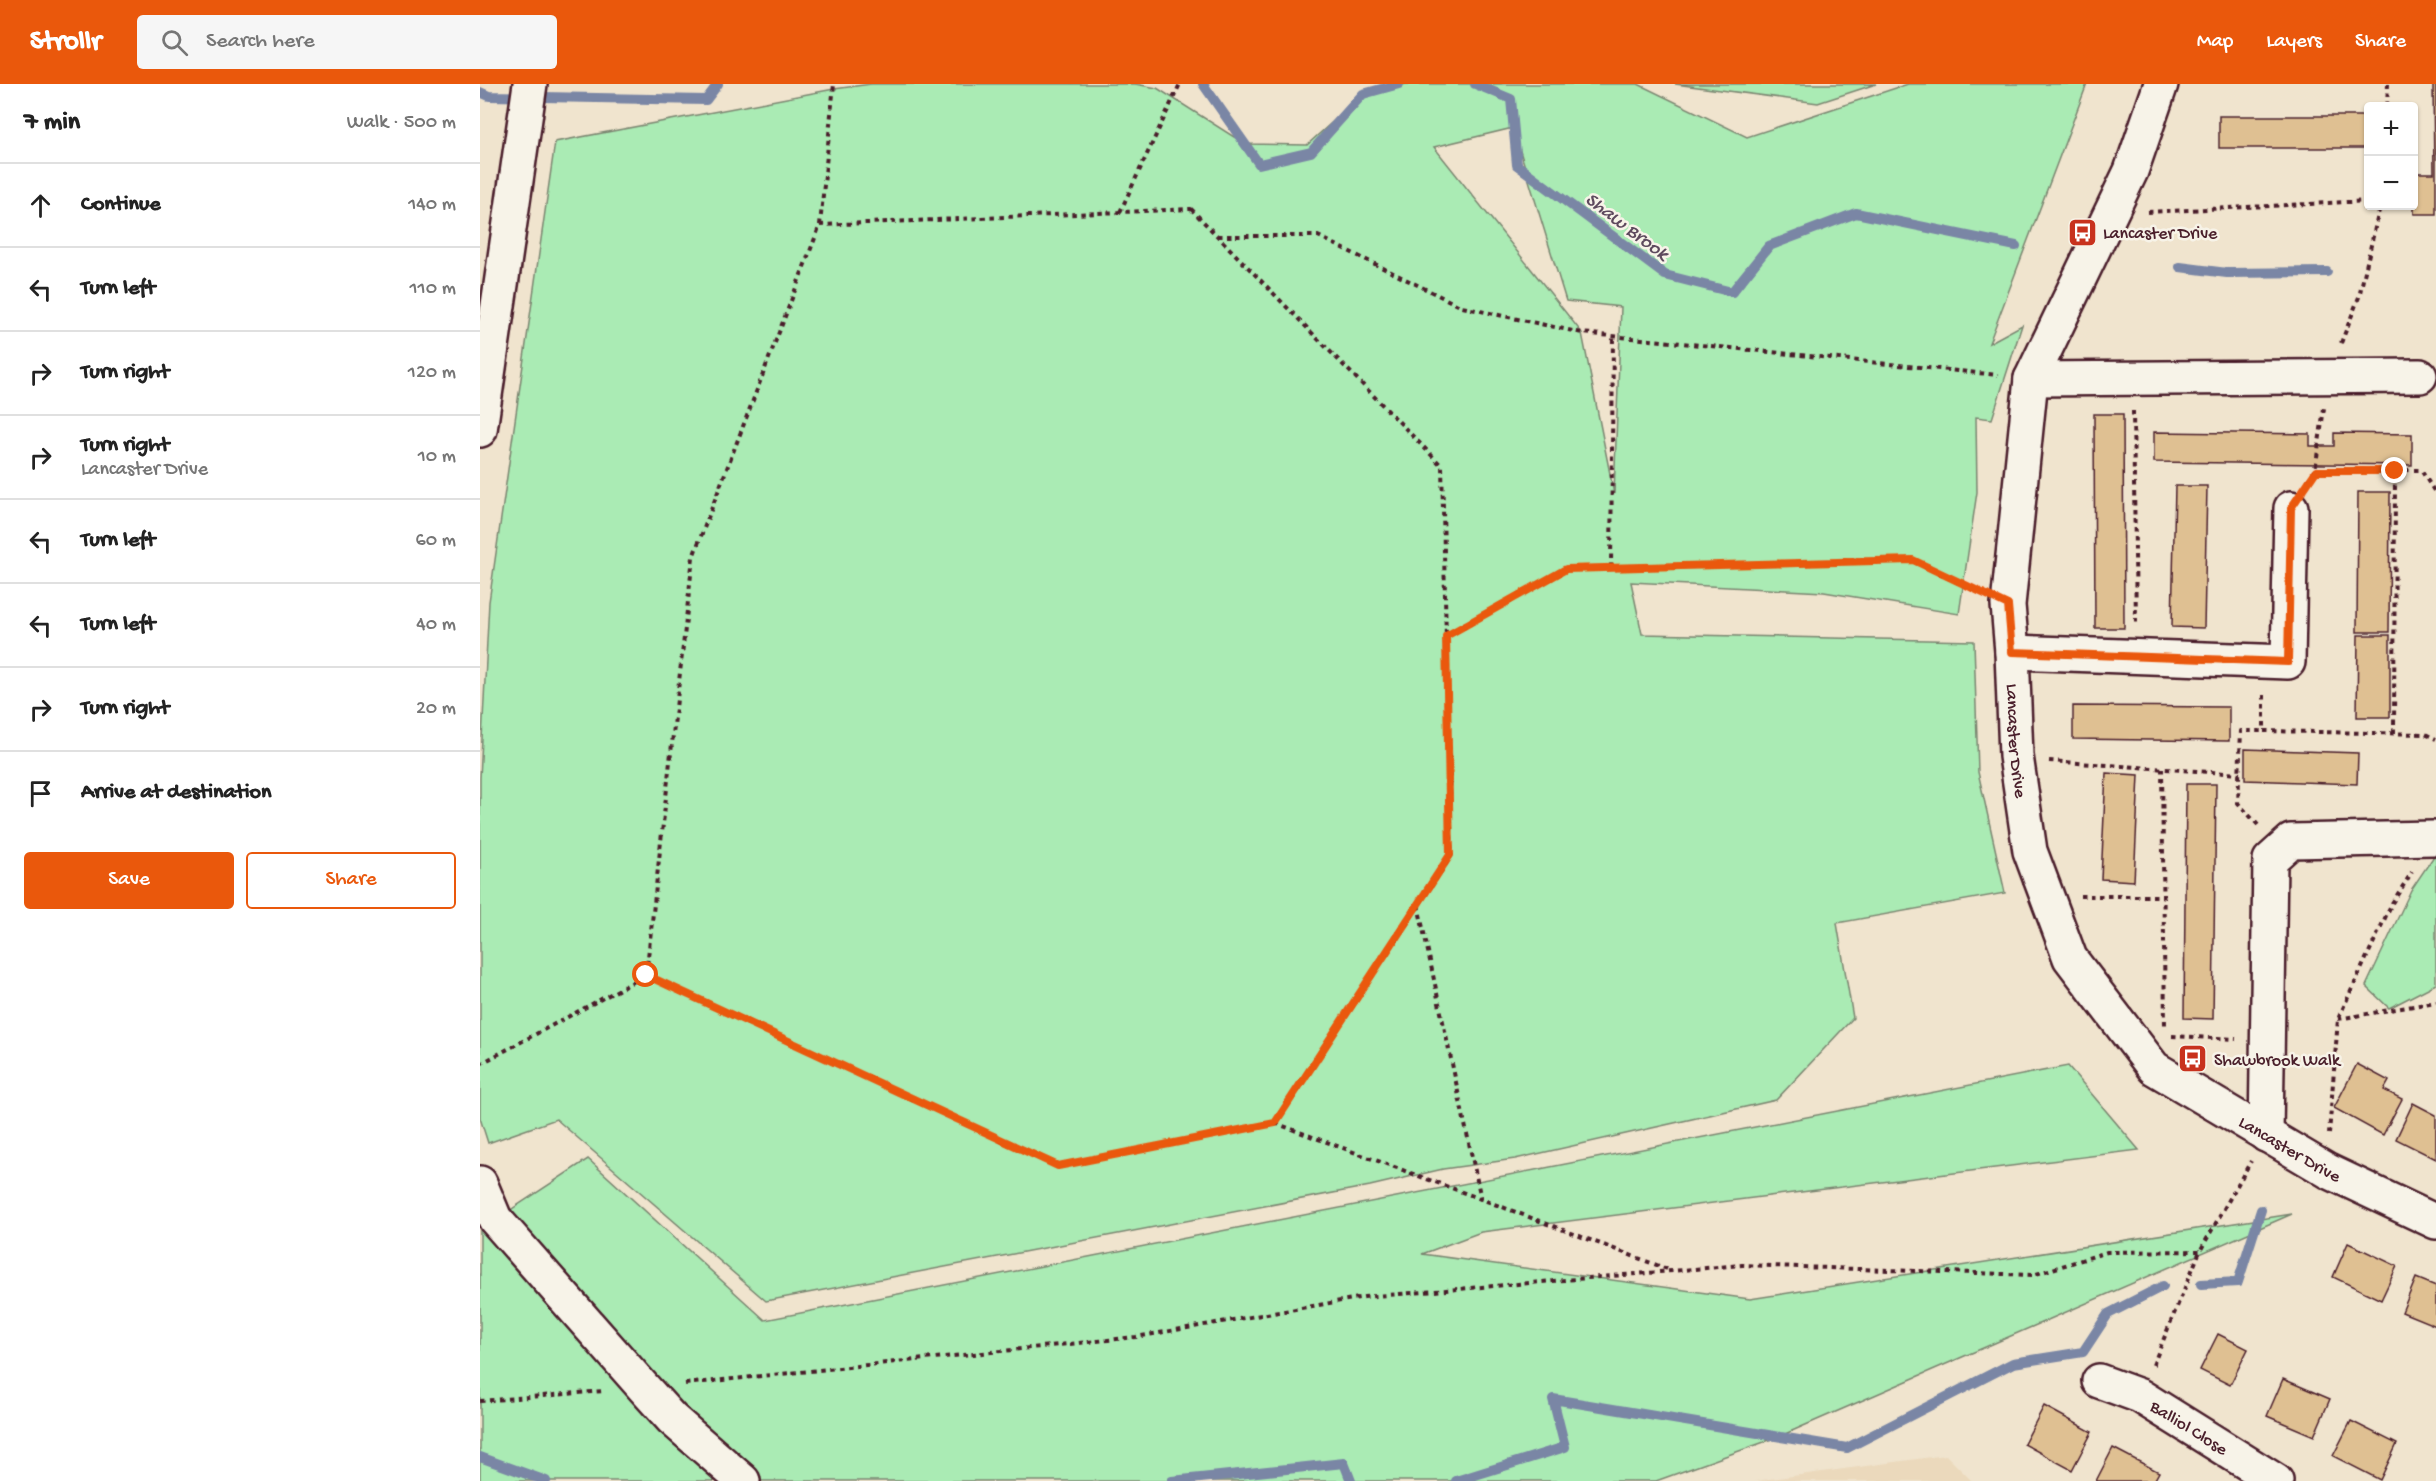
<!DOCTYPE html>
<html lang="en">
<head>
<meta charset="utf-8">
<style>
	body { margin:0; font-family:"Gochi Hand",sans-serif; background:#f6f6f6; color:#222 }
	.controls { position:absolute; right:18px; top:18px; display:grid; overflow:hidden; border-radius:6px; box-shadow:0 2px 4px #0004 }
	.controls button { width:54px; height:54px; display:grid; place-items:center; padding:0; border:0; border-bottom:2px solid #e0e0e0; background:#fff; color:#222; font:30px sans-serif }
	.stop { position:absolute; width:18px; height:18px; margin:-14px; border:4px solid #ea580c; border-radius:50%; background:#fff }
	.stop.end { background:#ea580c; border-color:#fff; box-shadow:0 2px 6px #0008 }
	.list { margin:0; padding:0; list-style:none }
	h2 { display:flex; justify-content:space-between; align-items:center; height:78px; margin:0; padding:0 24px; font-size:26px }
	h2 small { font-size:20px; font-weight:400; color:#767676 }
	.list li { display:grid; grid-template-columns:39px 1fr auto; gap:18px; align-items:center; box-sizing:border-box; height:84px; padding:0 24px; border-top:2px solid #e0e0e0 }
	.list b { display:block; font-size:22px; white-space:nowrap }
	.list p { margin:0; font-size:20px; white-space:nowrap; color:#767676 }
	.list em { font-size:20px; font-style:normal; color:#767676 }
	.actions { display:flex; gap:12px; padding:18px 24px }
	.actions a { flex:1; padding:14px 0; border:2px solid #ea580c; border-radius:6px; text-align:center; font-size:21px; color:#ea580c }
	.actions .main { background:#ea580c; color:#fff }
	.icon { flex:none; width:33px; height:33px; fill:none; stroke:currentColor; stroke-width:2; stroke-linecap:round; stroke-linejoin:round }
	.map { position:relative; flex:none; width:1956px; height:1397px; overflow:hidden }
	header { display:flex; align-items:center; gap:36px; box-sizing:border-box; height:84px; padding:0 30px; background:#ea580c; color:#fff }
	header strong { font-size:28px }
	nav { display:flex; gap:33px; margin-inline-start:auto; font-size:21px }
	.search { width:420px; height:54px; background:#f6f6f6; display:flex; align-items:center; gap:15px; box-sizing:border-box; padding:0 21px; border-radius:6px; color:#767676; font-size:22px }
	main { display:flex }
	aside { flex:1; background:#fff }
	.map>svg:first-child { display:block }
	.built { fill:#ebd9bc }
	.green { fill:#aaebb4; stroke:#7a8570; stroke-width:1.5; fill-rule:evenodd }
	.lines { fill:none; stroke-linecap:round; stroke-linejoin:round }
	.stream { stroke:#7a86a5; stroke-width:10 }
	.building { fill:#dfc092; stroke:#4a1f2b; stroke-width:1.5 }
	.minor-casing { stroke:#4a1f2b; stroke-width:38 }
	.path { stroke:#4a1f2b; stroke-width:4; stroke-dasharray:4.5 4.5; stroke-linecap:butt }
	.minor { stroke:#f7f3e8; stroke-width:33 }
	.route { stroke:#ea580c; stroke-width:8 }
	.labels { text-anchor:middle; stroke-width:5; stroke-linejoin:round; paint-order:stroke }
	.poi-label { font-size:18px; fill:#4a1f2b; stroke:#f7f3e8; text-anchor:start }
	.street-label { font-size:18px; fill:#4a1f2b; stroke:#f7f3e8 }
	.water-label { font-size:20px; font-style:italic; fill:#5e4a5e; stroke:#f7f3e8 }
</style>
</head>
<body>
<header>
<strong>Strollr</strong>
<div class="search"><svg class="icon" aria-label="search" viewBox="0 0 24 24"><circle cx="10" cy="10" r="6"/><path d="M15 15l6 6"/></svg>Search here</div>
<nav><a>Map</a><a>Layers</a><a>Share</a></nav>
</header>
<main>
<aside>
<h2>7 min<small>Walk · 500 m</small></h2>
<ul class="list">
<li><svg class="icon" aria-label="ahead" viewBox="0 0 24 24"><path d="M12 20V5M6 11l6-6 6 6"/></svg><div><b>Continue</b></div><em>140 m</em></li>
<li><svg class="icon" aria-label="left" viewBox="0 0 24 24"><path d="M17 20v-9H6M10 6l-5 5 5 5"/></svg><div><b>Turn left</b></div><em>110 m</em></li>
<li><svg class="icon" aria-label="right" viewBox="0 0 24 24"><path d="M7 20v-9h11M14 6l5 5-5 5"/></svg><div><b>Turn right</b></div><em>120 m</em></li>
<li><svg class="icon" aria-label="right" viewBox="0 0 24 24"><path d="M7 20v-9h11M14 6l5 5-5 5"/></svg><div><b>Turn right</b><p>Lancaster Drive</p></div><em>10 m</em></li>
<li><svg class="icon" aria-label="left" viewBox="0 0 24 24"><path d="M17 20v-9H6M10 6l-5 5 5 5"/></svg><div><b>Turn left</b></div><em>60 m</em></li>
<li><svg class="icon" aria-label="left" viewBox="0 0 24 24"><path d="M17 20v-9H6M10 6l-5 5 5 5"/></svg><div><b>Turn left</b></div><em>40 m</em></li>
<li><svg class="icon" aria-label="right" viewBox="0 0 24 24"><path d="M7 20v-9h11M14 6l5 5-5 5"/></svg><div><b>Turn right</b></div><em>20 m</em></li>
<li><svg class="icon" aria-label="arrive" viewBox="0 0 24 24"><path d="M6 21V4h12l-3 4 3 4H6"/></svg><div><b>Arrive at destination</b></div></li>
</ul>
<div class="actions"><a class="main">Save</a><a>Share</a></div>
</aside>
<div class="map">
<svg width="1956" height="1397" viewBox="0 0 1956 1397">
	<rect width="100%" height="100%" fill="#f0e4ce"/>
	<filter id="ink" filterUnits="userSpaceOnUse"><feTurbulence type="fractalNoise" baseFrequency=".0167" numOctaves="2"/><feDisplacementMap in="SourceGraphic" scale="12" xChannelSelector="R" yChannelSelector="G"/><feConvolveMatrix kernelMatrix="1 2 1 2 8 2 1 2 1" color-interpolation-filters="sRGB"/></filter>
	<g filter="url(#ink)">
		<path class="built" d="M1466,1371L1492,1397H1276Z"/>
		<g class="green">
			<path d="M391,0H655L677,4L765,60L827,61L883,10L926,0H1158L1267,53L1428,0H1607L1509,259L1542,241L1512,335L1496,333L1497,408L1479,530L1344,508L1151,498L1162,550L1494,557L1498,688L1525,809L1357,839L1373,934L1296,1016L1035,1075L963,1085L890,1102L286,1217L76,1035L8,1059L0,1034V694L9,518L75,58L354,5ZM1033,44L1086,217L1141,223L1134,410L1102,249L954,63Z"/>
			<path d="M1195,0H1396L1338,19Z"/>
			<path d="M1956,769V900L1909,924L1886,902L1931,806Z"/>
			<path d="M1588,982L1659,1066L1001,1148L942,1170L1270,1215L1812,1130L1298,1353L1176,1397H0V1146L108,1075L285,1236Z"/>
		</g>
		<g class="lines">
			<g class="stream">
				<path d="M723,0L779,80L831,68L883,10L919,0"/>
				<path d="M995,0L1031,15L1037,81L1185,191L1252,208L1289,162L1376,129L1536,162"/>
				<path d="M0,8L9,12L226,16L238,0"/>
				<path d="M1700,183L1747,189L1847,188"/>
				<path d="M1721,1200L1758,1198L1781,1126"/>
				<path d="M0,1373L66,1397"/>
				<path d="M692,1397L864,1379L871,1397"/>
				<path d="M976,1397L1085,1363L1073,1315L1367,1364L1533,1279L1603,1268L1628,1230L1683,1202"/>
			</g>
		</g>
		<g class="building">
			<path d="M1953,0H1956V130H1934V89H1954Z"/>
			<rect x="1739" y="32" width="149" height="32"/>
			<path d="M1614,330H1643L1644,544H1615Z"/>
			<path d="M1674,348L1830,350V362H1854V349L1932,350V381L1674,378Z"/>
			<path d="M1695,402H1727L1724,544L1692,543Z"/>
			<path d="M1878,408H1910L1909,548H1877Z"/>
			<path d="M1878,551H1910V633H1877Z"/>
			<path d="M1593,622L1749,623V657L1593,655Z"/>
			<path d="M1765,665L1878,669L1877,700L1765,696Z"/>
			<path d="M1626,689L1659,691L1654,797L1621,795Z"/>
			<path d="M1706,700H1736L1733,935L1704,934Z"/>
			<path d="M1877,980L1909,997L1904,1006L1922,1015L1903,1051L1854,1024Z"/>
			<path d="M1933,1019L1956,1031V1075L1916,1055Z"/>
			<path d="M1868,1159L1917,1182L1901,1216L1853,1193Z"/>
			<path d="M1936,1194L1956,1202V1242L1922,1228Z"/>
			<path d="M1738,1250L1768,1265L1750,1301L1720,1286Z"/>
			<path d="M1803,1295L1850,1315L1834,1352L1787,1332Z"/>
			<path d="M1564,1322L1612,1348L1592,1386L1544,1360Z"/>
			<path d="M1871,1337L1917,1360L1900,1396L1853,1372Z"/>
			<path d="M1633,1364L1679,1388L1674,1397H1616Z"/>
		</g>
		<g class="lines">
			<defs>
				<g id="minor">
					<path id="s1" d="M1681,0L1651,87L1551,295L1528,521L1532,568L1536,672L1550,767L1590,874L1674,984L1848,1087L1956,1138"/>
					<path d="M1551,295L1940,292"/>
					<path d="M0,346L50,0"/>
					<path d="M1532,568L1808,578L1811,424"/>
					<path d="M1786,1051L1790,776L1811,757L1953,754"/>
					<path d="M0,1099L15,1135L164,1304L192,1335L263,1397"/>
					<path id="s2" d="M1619,1297L1660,1312L1796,1397"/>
				</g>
			</defs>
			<use href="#minor" class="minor-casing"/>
			<g class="path">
				<path d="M1907,22L1908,0"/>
				<path d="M711,125L962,382L971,771L795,1039L578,1082L166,891L213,473L340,141Z"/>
				<path d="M640,128L700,0"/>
				<path d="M1668,128L1888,117"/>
				<path d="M340,141L354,0"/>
				<path d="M738,152H838L982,223L1102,249L1518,291"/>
				<path d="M1861,259L1879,213L1900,122"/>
				<path d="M1653,327L1656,539"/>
				<path d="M1835,387L1941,386L1956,410"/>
				<path d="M1828,398L1835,387L1844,324"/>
				<path d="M1131,484L1133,252"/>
				<path d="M966,552L1087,485L1433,476L1497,507"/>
				<path d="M1784,611V647L1945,650L1956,655"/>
				<path d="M1914,649L1915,386"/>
				<path d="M1569,677L1760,690"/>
				<path d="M1682,684L1685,943"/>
				<path d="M1778,741L1758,719L1761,647H1784"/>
				<path d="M1600,812H1684"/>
				<path d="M938,821L1001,1115L1190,1186"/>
				<path d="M1858,935L1956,918"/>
				<path d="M1692,952L1756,955"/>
				<path d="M0,980L166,891"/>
				<path d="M795,1039L1001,1115"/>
				<path d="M1849,1050L1858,935L1912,819L1932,788"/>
				<path d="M1673,1281L1720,1167L1771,1077"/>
				<path d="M205,1300L656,1253L884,1213L1262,1181L1553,1191L1627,1168L1720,1167"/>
				<path d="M0,1317L123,1307"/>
			</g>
			<use href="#minor" class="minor"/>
		</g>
	</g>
	<g class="lines" filter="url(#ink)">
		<path class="route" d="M166,891L578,1082L795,1039L970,771L966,552L1086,485L1433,476L1528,521L1532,568L1808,578L1811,424L1836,387H1915"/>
	</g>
	<defs>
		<symbol id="bus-square" viewBox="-11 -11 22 22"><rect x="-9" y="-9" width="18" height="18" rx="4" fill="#c8321e" stroke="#f7f3e8"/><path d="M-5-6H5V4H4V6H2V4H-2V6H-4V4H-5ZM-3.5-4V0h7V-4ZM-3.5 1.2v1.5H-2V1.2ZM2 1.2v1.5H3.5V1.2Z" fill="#fff"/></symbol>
	</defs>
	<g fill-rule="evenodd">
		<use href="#bus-square" x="1586" y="132" width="33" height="33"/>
		<use href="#bus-square" x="1696" y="958" width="33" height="33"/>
	</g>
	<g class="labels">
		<g class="poi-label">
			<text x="1623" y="154">Lancaster Drive</text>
			<text x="1734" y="981">Shawbrook Walk</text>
		</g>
		<g class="street-label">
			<text dy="6" stroke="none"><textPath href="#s1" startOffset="686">Lancaster Drive</textPath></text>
			<text dy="6" stroke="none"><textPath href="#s1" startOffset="1208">Lancaster Drive</textPath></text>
			<text dy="6" stroke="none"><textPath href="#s2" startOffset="102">Balliol Close</textPath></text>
		</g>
		<g class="water-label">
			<text transform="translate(1148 141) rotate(37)" y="7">Shaw Brook</text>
		</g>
	</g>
</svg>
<div class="controls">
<button>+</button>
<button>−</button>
</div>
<div class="stop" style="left:166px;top:891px"></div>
<div class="stop end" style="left:1915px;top:387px"></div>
</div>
</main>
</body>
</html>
